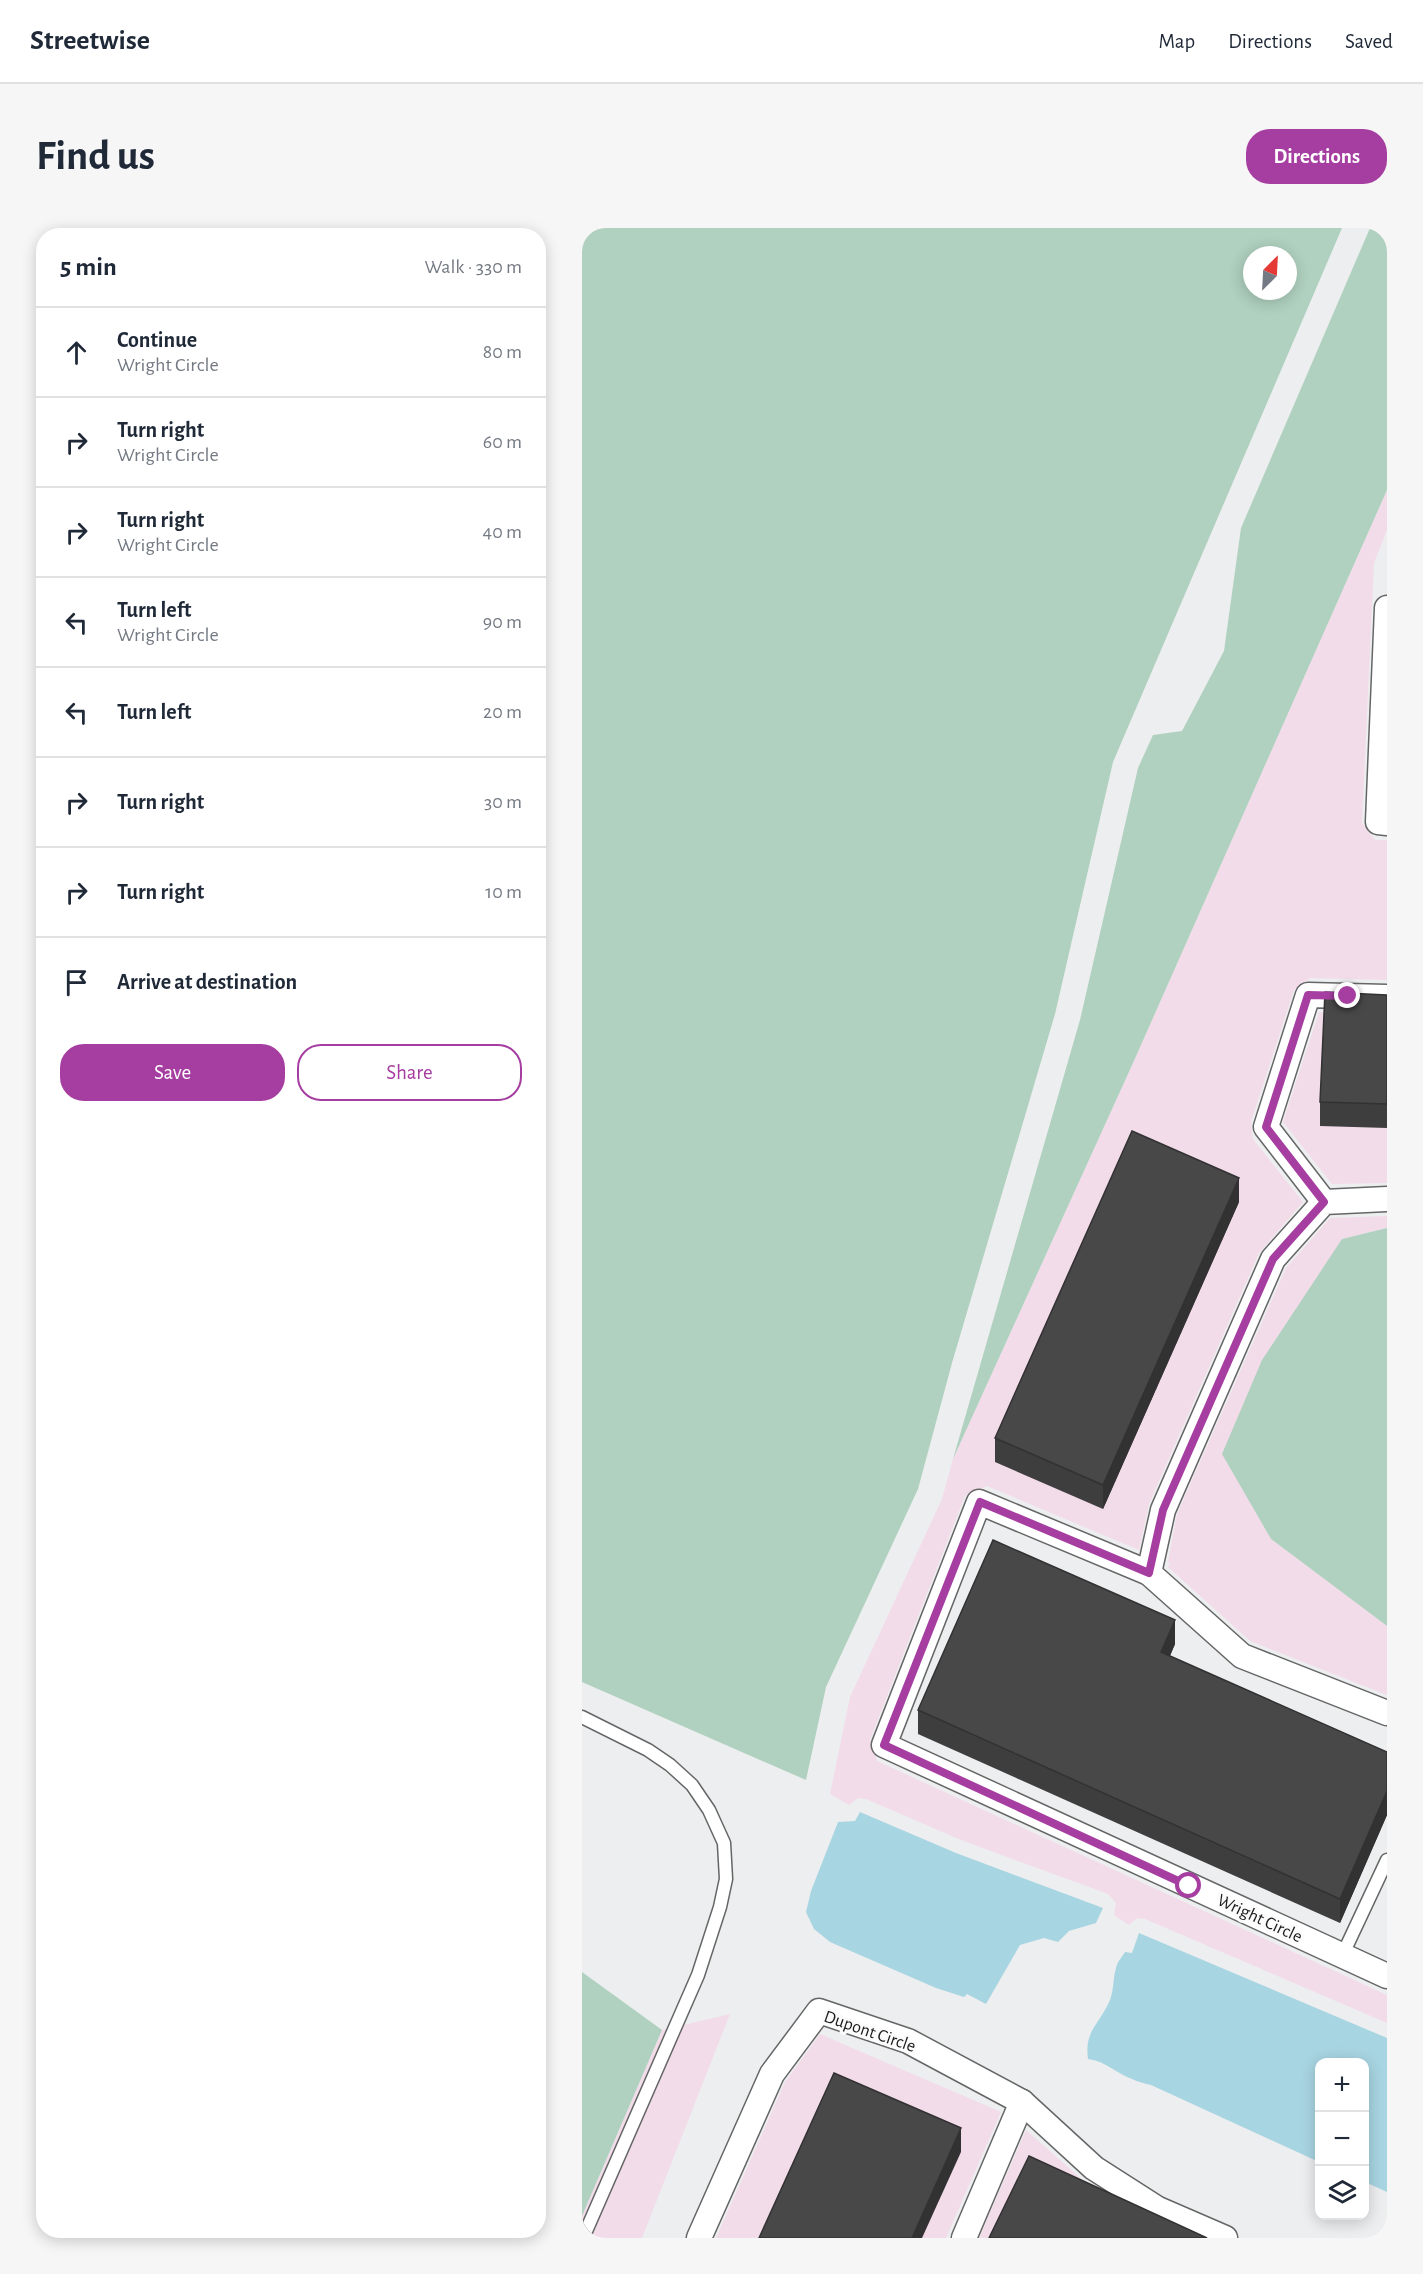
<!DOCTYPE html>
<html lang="en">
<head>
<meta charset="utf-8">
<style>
	body { margin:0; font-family:"Alegreya Sans",sans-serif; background:#f6f6f7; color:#1f2937 }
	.controls { position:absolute; right:18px; bottom:18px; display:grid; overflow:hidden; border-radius:12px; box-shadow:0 3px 15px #0003 }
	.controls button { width:54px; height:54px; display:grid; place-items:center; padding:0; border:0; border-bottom:2px solid #e0e1e3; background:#fff; color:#1f2937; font:30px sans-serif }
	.compass { position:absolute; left:661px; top:18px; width:54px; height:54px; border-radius:50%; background:#fff; box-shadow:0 3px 15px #0003; rotate:24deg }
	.stop { position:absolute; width:18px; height:18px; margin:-14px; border:4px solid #a63ea1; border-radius:50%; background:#fff }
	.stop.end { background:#a63ea1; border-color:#fff; box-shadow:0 2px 6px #0008 }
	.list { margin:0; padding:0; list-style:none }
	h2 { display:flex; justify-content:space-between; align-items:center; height:78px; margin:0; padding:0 24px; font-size:26px }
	h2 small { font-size:20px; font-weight:400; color:#747a83 }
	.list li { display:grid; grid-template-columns:39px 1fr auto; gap:18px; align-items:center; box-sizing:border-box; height:90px; padding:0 24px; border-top:2px solid #e0e1e3 }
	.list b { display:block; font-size:22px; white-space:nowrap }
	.list p { margin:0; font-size:20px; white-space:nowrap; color:#747a83 }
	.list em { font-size:20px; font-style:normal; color:#747a83 }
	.actions { display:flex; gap:12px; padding:18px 24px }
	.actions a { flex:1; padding:14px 0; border:2px solid #a63ea1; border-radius:24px; text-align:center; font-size:21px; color:#a63ea1 }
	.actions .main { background:#a63ea1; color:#fff }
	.icon { flex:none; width:33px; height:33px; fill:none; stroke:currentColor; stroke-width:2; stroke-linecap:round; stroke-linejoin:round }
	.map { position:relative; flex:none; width:805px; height:2010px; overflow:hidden; border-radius:24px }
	header { display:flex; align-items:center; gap:36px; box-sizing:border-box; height:84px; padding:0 30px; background:#fff; border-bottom:2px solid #e0e1e3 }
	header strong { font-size:28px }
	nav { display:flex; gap:33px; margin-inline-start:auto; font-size:21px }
	.intro { display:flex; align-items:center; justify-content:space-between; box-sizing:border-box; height:144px; padding:0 36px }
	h1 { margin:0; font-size:42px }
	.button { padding:15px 27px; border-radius:24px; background:#a63ea1; color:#fff; font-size:21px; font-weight:700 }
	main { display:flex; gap:36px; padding:0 36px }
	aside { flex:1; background:#fff; border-radius:24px; box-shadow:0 3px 15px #0003 }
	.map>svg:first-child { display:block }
	.industrial { fill:#f3dce9 }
	.green { fill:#b0d1bf; fill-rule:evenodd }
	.water { fill:#a8d5e2 }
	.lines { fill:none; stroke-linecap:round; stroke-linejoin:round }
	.lane-casing { stroke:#656666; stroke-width:15 }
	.street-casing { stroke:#656666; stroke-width:27 }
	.lane { stroke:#fff; stroke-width:12 }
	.street { stroke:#fff; stroke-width:24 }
	.wall { fill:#3f3e3f }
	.shaded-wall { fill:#333233 }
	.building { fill:#494849; stroke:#333233; stroke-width:1.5 }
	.route { stroke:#a63ea1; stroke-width:8 }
	.labels { text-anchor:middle; stroke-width:6; stroke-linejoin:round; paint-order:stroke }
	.street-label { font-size:18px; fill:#1b1b1b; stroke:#fbfbfc }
</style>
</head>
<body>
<header>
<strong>Streetwise</strong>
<nav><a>Map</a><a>Directions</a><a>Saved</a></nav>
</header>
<div class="intro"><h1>Find us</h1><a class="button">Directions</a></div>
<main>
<aside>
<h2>5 min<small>Walk · 330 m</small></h2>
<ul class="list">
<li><svg class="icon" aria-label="ahead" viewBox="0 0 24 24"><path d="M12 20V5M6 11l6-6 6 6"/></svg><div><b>Continue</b><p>Wright Circle</p></div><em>80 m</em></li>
<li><svg class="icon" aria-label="right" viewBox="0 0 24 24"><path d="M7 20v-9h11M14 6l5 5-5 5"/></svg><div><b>Turn right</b><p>Wright Circle</p></div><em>60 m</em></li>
<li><svg class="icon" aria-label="right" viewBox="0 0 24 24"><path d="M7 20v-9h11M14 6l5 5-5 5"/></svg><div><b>Turn right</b><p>Wright Circle</p></div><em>40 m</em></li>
<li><svg class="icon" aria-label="left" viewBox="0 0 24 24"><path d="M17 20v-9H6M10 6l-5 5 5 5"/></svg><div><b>Turn left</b><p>Wright Circle</p></div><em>90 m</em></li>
<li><svg class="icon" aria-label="left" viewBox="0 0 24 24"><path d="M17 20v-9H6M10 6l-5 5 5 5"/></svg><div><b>Turn left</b></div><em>20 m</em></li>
<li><svg class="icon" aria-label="right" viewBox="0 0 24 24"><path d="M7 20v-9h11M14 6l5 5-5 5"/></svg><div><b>Turn right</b></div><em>30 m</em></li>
<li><svg class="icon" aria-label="right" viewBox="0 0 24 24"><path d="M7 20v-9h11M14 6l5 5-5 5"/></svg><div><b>Turn right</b></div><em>10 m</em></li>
<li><svg class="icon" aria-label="arrive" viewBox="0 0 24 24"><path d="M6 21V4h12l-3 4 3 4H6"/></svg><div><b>Arrive at destination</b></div></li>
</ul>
<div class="actions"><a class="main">Save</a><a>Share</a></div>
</aside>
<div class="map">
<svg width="805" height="2010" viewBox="0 0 805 2010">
	<rect width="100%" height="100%" fill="#edeeef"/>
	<g class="industrial">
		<path d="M805,262V302L792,335L780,595L793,612H805V752L728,750L712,762L669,894L671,911L721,974L677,1025L567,1276L557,1322L405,1258L383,1268L288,1512L295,1533L805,1767V1795L563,1691L555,1690L547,1697L532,1687L534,1675L526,1666L379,1612L284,1571L276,1570L267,1577L248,1566L268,1469L360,1271L371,1231L551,835Z"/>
		<path d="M737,784L805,786V955L750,956L701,894Z"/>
		<path d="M805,988V1000L760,1011L689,1311L805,1398V1467L668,1413L586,1339L588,1335L586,1334L595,1286L704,1040L748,990Z"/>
		<path d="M148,1786L60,2010H0V1988L80,1802Z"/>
		<path d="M238,1806L419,1884L364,2010H134L203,1854Z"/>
		<path d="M444,1902L504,1955L600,2010H397Z"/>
	</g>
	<g class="green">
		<path d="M0,0H760L531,534L473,786L370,1135L336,1261L244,1459L224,1552L0,1454ZM670,27H706V63H670Z"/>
		<path d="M788,0H805V262L551,835L371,1231L498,792L556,540L571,507L600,503L642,423L659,300Z"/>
		<path d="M805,1000V1398L689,1311L640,1226L680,1132L760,1011Z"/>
		<path d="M0,1744L80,1802L0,1988Z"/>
	</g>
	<g class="water">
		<path d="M278,1584L374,1625L521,1680L514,1695L487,1703L476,1714L462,1710L438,1717L404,1776L385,1766L382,1769L354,1760L248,1714L232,1701L224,1684L229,1663L256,1594L273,1593Z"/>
		<path d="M557,1705L805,1810V1964L783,1954L782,1834H738L737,1934L569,1857C562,1855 556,1854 550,1851C535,1846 524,1833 506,1831C502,1802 518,1796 528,1772C532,1761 531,1750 534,1740C535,1734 540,1729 543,1724L550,1725Z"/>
	</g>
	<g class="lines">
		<defs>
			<g id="lane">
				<path d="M0,1489L66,1522L88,1537L110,1557L127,1582L142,1615L144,1651L138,1679L116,1747L1,2010"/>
				<path d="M760,1728L805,1632"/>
			</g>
			<g id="street">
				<path d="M805,380L796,594L805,595"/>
				<path d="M742,974L684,899L726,767L805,769"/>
				<path d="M567,1345L581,1282L691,1031L742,974L805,971"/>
				<path d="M805,1485L660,1428L567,1345L397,1274L302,1517L805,1748"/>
				<path d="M117,2010L190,1846L237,1783L326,1813L440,1874L512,1940L576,1981L643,2010"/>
				<path d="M382,2010L440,1874"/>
			</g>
		</defs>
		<use href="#lane" class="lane-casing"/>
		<use href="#street" class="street-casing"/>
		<use href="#lane" class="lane"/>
		<use href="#street" class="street"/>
	</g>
	<g class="wall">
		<path d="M805,767V900L738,898V874Z"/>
		<path d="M657,974L521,1281L413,1234V1210Z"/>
		<path d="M593,1416L588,1428L805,1524V1587L758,1695L336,1506V1482Z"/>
	</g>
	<g class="shaded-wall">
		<path d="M657,950V974L521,1281V1257Z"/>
		<path d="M593,1392V1416L579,1448V1424Z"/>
		<path d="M805,1563V1587L758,1695V1671Z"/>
		<path d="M379,1900V1924L340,2010H330Z"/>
	</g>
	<g class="building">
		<path d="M743,764L805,767V876L738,874Z"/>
		<path d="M550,903L657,950L521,1257L413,1210Z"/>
		<path d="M411,1312L593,1392L579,1424L805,1524V1563L758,1671L336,1482Z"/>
		<path d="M252,1845L379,1900L330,2010H177Z"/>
		<path d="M447,1928L625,2010H407Z"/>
	</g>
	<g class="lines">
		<path class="route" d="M607,1658L302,1517L398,1274L567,1345L581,1282L691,1031L742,974L684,899L726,767L766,768"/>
	</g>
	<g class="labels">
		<g class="street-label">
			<text transform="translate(678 1690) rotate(25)" y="6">Wright Circle</text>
			<text transform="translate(288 1803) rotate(19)" y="6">Dupont Circle</text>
		</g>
	</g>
</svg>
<div class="controls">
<button>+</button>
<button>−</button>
<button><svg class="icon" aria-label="layers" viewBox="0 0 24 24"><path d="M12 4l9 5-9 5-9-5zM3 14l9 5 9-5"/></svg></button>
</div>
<svg class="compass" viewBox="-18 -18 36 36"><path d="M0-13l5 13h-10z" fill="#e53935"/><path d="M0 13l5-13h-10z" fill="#747a83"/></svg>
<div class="stop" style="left:607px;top:1658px"></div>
<div class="stop end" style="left:766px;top:768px"></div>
</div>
</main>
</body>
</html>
